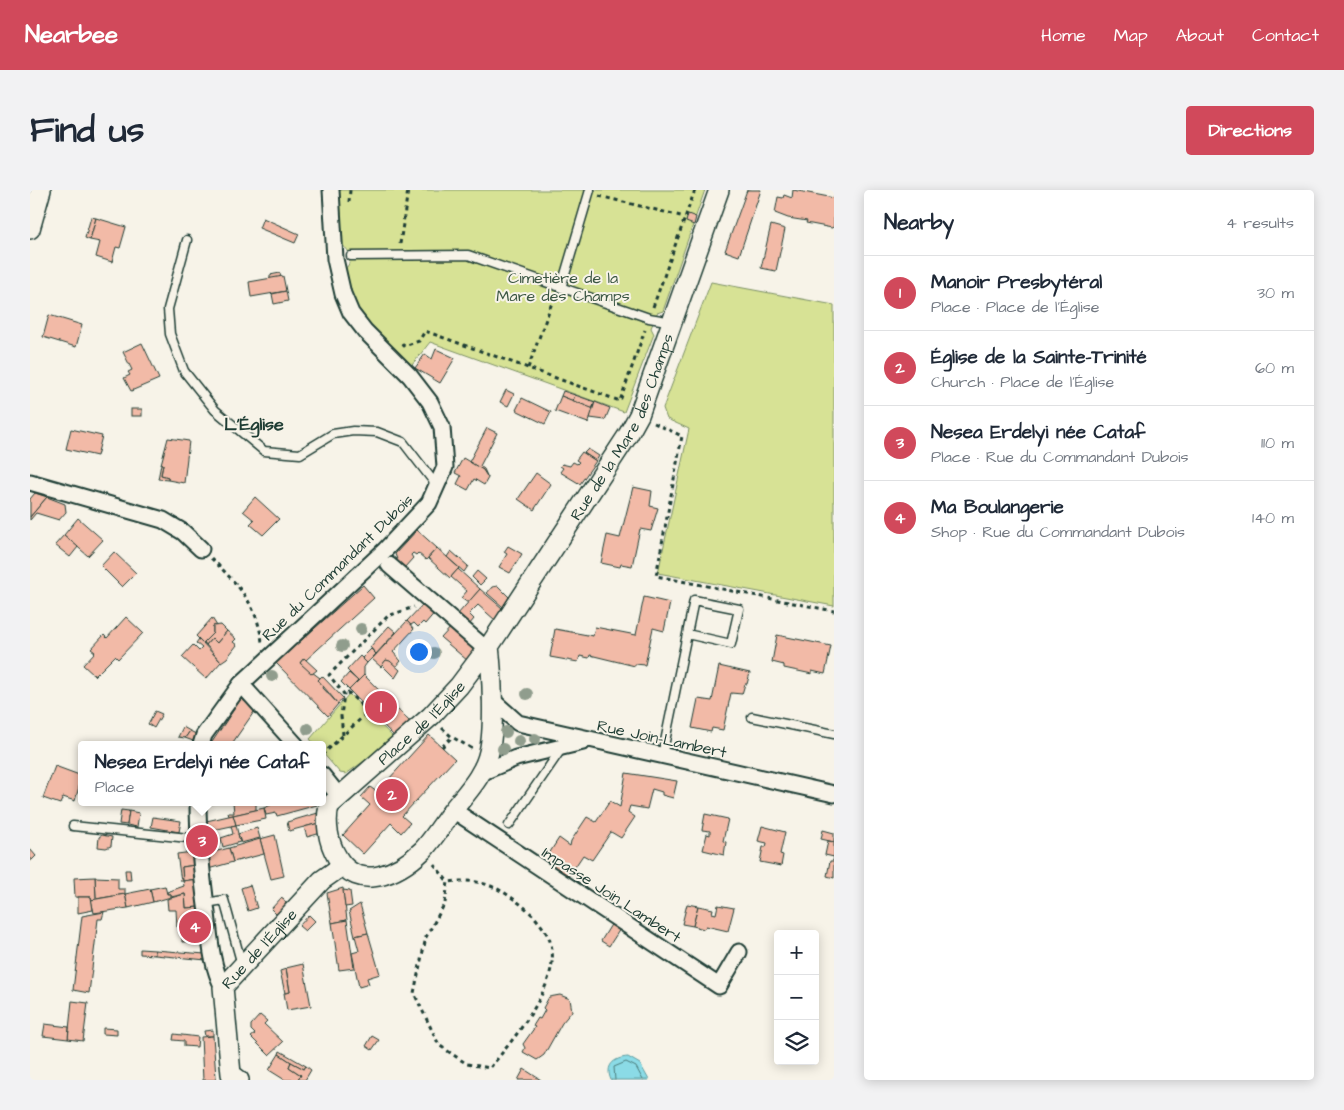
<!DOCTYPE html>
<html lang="en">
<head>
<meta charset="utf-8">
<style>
	body { margin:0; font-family:"Architects Daughter",sans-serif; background:#f2f2f3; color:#1f2937 }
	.controls { position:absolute; right:15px; bottom:15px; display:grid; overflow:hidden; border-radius:5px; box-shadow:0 2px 12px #0003 }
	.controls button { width:45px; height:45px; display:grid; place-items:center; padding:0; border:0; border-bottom:1px solid #e0e1e3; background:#fff; color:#1f2937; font:25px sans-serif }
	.you { position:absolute; left:388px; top:461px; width:18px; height:18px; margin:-12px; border:4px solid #fff; border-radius:50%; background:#1a73e8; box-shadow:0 0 0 8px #1a73e833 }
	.badge { display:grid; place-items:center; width:32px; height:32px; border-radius:50%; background:#d1495b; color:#fff; font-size:16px; font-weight:700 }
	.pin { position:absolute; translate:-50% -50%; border:2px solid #fff; box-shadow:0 1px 5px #0006 }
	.popup { position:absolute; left:48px; top:551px; width:248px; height:65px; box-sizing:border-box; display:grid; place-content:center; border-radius:5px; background:#fff; filter:drop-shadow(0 1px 4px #0005); font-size:16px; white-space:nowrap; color:#747a83 }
	.popup b { font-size:19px; color:#1f2937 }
	.popup::after { content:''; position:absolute; left:50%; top:100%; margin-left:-10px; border:10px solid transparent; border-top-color:#fff }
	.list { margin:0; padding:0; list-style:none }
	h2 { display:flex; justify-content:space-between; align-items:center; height:65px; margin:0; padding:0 20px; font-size:21px }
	h2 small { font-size:16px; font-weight:400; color:#747a83 }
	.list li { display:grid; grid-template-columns:32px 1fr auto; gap:15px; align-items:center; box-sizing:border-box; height:75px; padding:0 20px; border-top:1px solid #e0e1e3 }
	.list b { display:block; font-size:19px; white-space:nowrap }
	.list p { margin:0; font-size:16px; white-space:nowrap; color:#747a83 }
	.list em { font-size:16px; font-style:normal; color:#747a83 }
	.icon { flex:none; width:28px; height:28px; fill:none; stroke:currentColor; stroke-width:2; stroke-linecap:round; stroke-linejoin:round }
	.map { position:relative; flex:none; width:804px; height:890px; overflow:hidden; border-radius:5px }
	header { display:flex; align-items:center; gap:30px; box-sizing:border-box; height:70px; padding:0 25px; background:#d1495b; color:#fff }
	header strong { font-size:24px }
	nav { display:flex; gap:28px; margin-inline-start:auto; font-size:18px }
	.intro { display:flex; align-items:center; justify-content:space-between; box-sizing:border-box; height:120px; padding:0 30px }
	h1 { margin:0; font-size:35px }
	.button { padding:12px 22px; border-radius:5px; background:#d1495b; color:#fff; font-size:18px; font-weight:700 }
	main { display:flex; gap:30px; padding:0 30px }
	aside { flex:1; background:#fff; border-radius:5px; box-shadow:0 2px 12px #0003 }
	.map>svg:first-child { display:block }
	.green { fill:#d7e295; stroke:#7b9064 }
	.water { fill:#8bdbe6; stroke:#609c9f }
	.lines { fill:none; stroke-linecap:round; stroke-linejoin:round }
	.shore { stroke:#4a7c7b; stroke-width:1 }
	.building { fill:#f2baa7; stroke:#1f3d34 }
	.service-casing { stroke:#1f3d34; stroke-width:11 }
	.minor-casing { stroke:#1f3d34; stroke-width:19 }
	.tertiary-casing { stroke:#1f3d34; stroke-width:22 }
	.path { stroke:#1f3d34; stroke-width:3; stroke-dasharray:4 4; stroke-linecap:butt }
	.service { stroke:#f7f3e8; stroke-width:8 }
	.minor { stroke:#f7f3e8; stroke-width:15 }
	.tertiary { stroke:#f7f3e8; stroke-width:19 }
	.tree { fill:#909d8d }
	.labels { text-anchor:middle; stroke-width:4; stroke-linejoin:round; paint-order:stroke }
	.park-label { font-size:16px; fill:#3b5643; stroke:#f7f3e8 }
	.street-label { font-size:16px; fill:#1f3d34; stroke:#f7f3e8 }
	.neighbourhood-label { font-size:18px; font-weight:bold; fill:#1f3d34; stroke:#f7f3e8 }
</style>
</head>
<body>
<header>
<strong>Nearbee</strong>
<nav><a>Home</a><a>Map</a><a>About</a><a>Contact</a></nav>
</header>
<div class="intro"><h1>Find us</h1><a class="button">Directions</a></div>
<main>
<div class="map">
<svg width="804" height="890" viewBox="0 0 804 890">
	<rect width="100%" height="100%" fill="#f7f3e8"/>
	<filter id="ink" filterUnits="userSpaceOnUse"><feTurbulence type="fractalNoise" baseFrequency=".02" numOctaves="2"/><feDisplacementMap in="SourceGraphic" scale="10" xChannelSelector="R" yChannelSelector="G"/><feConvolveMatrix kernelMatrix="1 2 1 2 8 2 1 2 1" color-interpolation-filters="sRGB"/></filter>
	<g filter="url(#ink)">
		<g class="green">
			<path d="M306,0H675L633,121L627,123L621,138L624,144L594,222L400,152L382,175L341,138L331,124L318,102L315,79C324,70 321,60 310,54Z"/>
			<path d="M681,92L804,115V416L628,383L659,239L637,229L633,218Z"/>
			<path d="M319,504L365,549L316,584L310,583L292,562V555H285L280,549Z"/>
		</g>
		<path class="water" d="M598,867L610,874L619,890H581C575,876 583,868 598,867Z"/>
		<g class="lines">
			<path class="shore" d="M585,890L584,877L596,872L606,877L613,890"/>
		</g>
		<g class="building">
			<path d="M717,0H731L709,66L695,61Z"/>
			<path d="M763,0L804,8V36L802,38L776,33L777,31L758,28L745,23L748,7L753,8L754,5L762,8Z"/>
			<path d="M658,24L666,27L664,35L656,32Z"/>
			<path d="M61,27L66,28L60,50L55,48Z"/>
			<path d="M66,28L96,37L90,58L86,57L82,72L66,67L70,52L60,50Z"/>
			<path d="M233,28L269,44L265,53L229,38Z"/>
			<path d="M741,35L755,39L746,81L731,78Z"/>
			<path d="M250,83L251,87L240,89V85Z"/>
			<path d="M253,86L256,101L221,107L219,92Z"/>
			<path d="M256,101L258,111L244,114L242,104Z"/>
			<path d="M19,125L52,135L46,157L13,147Z"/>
			<path d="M112,153L129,189L101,201L94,188L100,185L98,182L102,180L93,162Z"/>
			<path d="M406,159L425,168L410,193L385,178L395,164L402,169Z"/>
			<path d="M476,200L484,204L478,216L470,212Z"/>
			<path d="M533,201L545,205L543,211L531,206Z"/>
			<path d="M545,205L565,212L562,219L543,211Z"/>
			<path d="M531,206L564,219L558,233L525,221Z"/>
			<path d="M492,208L521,222L515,234L486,220Z"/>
			<path d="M565,212L580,218L575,230L560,228Z"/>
			<rect x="101" y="219" width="11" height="7"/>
			<path d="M457,238L467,243L450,276L454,279L458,288L453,280L439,272Z"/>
			<path d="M41,239L72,246L67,266L36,259Z"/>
			<path d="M138,248L159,251L154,293L138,290V287L131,285L133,274H131Z"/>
			<path d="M558,259L569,266L566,271L554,263Z"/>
			<path d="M552,262L566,271L550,294L530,282L533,278L530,276L532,274L540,276L543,272L547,274L549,272L546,270Z"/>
			<path d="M433,268L453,280L458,288L454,295L444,289L438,300L427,294L431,286L425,283Z"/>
			<path d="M131,274H133L131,285L138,287V290L128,289Z"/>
			<path d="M506,283L521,294L504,320L488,309Z"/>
			<path d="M603,297L622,301L620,316L628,318L621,341L610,339L602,376L591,374L590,377L571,373L577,345L590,348Z"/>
			<path d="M5,303L17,307L0,327V309Z"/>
			<path d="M17,307L35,314L36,322L29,330L6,323L0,330V327Z"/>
			<path d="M225,307L249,329L233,345L220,334L224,330L213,321Z"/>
			<path d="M48,328L73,350L58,366L34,345Z"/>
			<path d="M387,340L407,358L396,370L388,363L386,365L383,363L381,365L383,368L374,378L368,372L365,364Z"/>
			<path d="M34,345L48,357L40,367L25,355Z"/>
			<path d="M478,356L492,364L480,383L469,377L477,364L474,362Z"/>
			<path d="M407,358L429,378L420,388L398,368Z"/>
			<path d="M421,361L438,376L434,382L417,367Z"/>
			<path d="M84,362L106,383L92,397L71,376Z"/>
			<path d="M428,379L450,399L438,413L431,408L437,401L421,387Z"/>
			<path d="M447,381L456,389L450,395L442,387Z"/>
			<path d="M333,395L344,408L276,470L274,468L270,473L290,488L288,490L294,496L293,498L308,514L298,526L246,473Z"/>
			<path d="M468,396L479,407L473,417L457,403L462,397Z"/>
			<path d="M450,399L472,418L465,430L448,415L439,424L444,429L439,435L427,425Z"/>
			<path d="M614,407L640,413L634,441L623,438L615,475L605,474V476L560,465L559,468L550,466L548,472L520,467L525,439L563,446L565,437L606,445Z"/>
			<path d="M395,412L406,421L395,434L393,432L388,437L384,433L381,435L377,431Z"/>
			<path d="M96,427L113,443L88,469L85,466L65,486L53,475L65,462L61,459L74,445L77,448Z"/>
			<path d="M182,428L187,436H183V443L174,454L166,446Z"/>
			<path d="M377,431L384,439L363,462L371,471L366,477L356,470L351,477L342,469Z"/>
			<path d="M191,435L197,441L187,453L182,448L176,455L174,452L183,443V436Z"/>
			<path d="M423,435L448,457L438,471L411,448Z"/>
			<path d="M359,436L366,442L346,464L340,457Z"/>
			<path d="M197,441L206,449L203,452L207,455L197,468L191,472L176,455L182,448L187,453Z"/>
			<path d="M747,445L801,456L795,484L782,481V484L754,478V475L742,472Z"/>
			<path d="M169,449L191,472L176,489L152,467L163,455L169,461L172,458L166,453Z"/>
			<path d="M341,459L346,464L337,473L332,468Z"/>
			<path d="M330,466L337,473L334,477V485L328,491L317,480Z"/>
			<path d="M274,468L287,480L282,484L270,473Z"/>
			<path d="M356,470L360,471L370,480L365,488L352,475Z"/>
			<path d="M689,476L720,483L717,494H715L712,504L701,503L693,540L682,538L681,542L662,538L668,509L682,511Z"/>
			<path d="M319,483L328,491L319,500L311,492Z"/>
			<path d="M334,485L383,535L368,550L319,500Z"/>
			<path d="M292,486L313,508L308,514L288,490Z"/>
			<path d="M211,509L226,519L201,555H180Z"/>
			<path d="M125,521L132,524L124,538L118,534Z"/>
			<path d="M153,537L160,541L155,548L148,547Z"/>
			<path d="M160,541L166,544L163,551L155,548Z"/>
			<path d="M399,545L425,569L372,626L380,633L371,643L361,633L333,664L313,645L340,615L331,607L340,597L347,602Z"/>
			<path d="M25,576L52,586L45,611L33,607L30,614L13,608Z"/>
			<path d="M596,583L647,591L643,608L632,605V602L622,599L617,619L600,616L598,622L605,627L591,648L581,642L562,670L553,665L539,686L515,670L529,648L540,656L541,651L557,627L566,632L580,611L590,617Z"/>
			<path d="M203,612H226V620L199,626L198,623H204Z"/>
			<path d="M247,612H286L287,615L247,626L246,623L236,625L234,618Z"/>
			<path d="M234,618L236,629L206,635L203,625Z"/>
			<path d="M91,620L99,621L97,635L89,634Z"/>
			<path d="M99,621L109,623L107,637L97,635Z"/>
			<path d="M288,623L289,633L259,641L257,632Z"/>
			<path d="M675,624L698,629L693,651L696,652L694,665L673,660L677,644L680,645V641L672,640Z"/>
			<path d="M203,625L206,635L174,642L172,632Z"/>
			<path d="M123,627L151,631L149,642L121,637Z"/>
			<path d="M289,633L291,643L277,647L274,637Z"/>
			<path d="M206,635L210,652L193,657L191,648L203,644L201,636Z"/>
			<path d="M732,636L755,642L750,664L753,665L751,676L730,672L733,657H736L737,653L728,651Z"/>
			<path d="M227,638L230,648L211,653L208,644Z"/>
			<path d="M793,640L804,643V652L791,649Z"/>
			<path d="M72,645L82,647L81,656L76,658L68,657L69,647Z"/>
			<path d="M245,645L254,686L241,689L230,649Z"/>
			<path d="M230,649L234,664L203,672L199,658Z"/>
			<path d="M798,651L804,652V688L797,686L800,671H803L804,667L795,665Z"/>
			<path d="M199,658L203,672L178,679L176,664Z"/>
			<path d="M0,659L6,666L0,672Z"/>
			<path d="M163,662L165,675L152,677L153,691H151L147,664Z"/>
			<path d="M165,675L166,689L153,691L152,677Z"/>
			<path d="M95,680H100L101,690H96Z"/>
			<path d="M65,687L88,688V699H95V704L66,709Z"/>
			<path d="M65,687L66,709L61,710V707H45L44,688Z"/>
			<path d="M167,689L170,717L156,718L155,704L141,707V704H137V702L154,696L153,691Z"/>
			<path d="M220,695L227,718L218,721L211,698Z"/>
			<path d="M135,696L137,704H141V707L123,712L120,699Z"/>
			<path d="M313,698L317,730L302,733L297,703Z"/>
			<path d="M120,699L123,712L98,718L95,704Z"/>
			<path d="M313,700L320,701L322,716L315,717Z"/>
			<path d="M95,704L98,718L64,723L61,710Z"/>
			<path d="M155,704L156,718L170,717L173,751L152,752V737H147L146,720H138L137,709Z"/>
			<path d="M48,707H61L63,720L48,723Z"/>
			<path d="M252,707L257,715L247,725L241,719Z"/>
			<path d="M330,714L338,743L325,746L319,721Z"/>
			<path d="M657,714L668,716L663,736L652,734Z"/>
			<path d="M688,715L704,718L698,741L676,736L674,739L663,736L668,716L683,719L682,723L686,724Z"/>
			<path d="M74,722L72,729H68L59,803L43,800L52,726Z"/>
			<path d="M279,725L285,731L275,741L269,736Z"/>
			<path d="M317,730L324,778L309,780L302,733Z"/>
			<path d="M582,733L590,739L579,756L571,751Z"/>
			<path d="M338,743L350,784L337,788L339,794L329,797L322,763L329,761L325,746Z"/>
			<path d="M110,759L125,760V765L110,764Z"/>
			<path d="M125,760L175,764L176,770L125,765Z"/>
			<path d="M273,774L281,816L257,820L254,803L260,802L256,778Z"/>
			<path d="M256,779L260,802L255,803L250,781Z"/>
			<path d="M530,805L540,809L542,821L532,833L514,865L507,870L493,862L495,858L493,854L505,837L503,836L508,828L510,829L515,820L513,818L519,807Z"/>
			<path d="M42,811L58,813L53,851L38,849Z"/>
			<path d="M230,825L237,831L234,834L253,852L239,865L221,847L225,844L221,840V835Z"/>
			<path d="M15,834L39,837L38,849L13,846Z"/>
			<path d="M73,838L87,839V845L73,844Z"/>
			<path d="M183,840V846H175L174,841Z"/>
			<path d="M144,844L168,847L167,857L154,856V851L143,850Z"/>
			<path d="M183,846L186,887L185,890H173L171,847Z"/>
			<path d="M342,846L349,850L342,860L336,856Z"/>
			<path d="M250,861L276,876L274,879L261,872L249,864Z"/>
			<path d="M249,864L261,872L259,877L271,885L268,890H255L239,880Z"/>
			<path d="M261,872L274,879L276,876L281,880L275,890H268L271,885L259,877Z"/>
			<path d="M494,879L511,890H488Z"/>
		</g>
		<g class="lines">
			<defs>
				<g id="service">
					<path d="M157,50L138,119L140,144L154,181L185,220L234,261L270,264L303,244L323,241L347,242L373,252L407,296"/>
					<path d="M321,66L438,65L619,128L643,132"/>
					<path d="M531,98L560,0"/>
					<path d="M722,527L804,544"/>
					<path d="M632,566L664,410L709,419L701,454L657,444"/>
					<path d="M479,635L532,558"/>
					<path d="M43,636L168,649"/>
					<path d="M176,713L194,710L212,775"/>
				</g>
				<g id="minor">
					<path d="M0,292L133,330L153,342L171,359"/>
					<path d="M359,375L456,459"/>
					<path d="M211,494L266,555"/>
					<path d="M461,509L488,533L804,604"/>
					<path d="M171,555L174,545L211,494L355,360L399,313L415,277L412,237L400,212L380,186L335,141L321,123L313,104L305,69L301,0"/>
					<path d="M453,582L486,568L553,552"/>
					<path d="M292,585L309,606"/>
					<path d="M168,612C168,650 172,686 177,723C180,748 181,775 193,797"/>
					<path d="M423,620L689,796L709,762"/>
				</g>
				<g id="tertiary">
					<path d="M0,39L11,0"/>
					<path id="s1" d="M459,456C462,482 465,538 459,562C454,585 437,602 423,620C413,633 404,648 393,660C369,683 328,704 307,667C298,652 295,632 299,616L401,526L429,496L462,452L598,245L609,225L689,0"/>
					<path id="s2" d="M209,890L201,884L193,797L292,690L312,676"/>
				</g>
			</defs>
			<use href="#service" class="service-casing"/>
			<use href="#minor" class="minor-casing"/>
			<use href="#tertiary" class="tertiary-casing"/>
			<g class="path">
				<path d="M569,6L655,27"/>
				<path d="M319,12L320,0"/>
				<path d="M370,54L378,0"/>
				<path d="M623,117L665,0"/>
				<path d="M372,153L374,156L389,151L395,141L590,211L615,140"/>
				<path d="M498,178L524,107"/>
				<path d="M624,233L652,246L626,386L804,421"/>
				<path d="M181,368C207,394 227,413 232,452"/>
				<path d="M412,538L422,547L443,559"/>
				<path d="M313,545L311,526L314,504L299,485L358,426L384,417"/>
				<path d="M412,557L422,547"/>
				<path d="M292,565L338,522L319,503L314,504"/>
				<path d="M404,674L418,692L415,713L396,747L384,803L409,855L437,874L460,878C483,849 534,791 520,751C516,738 499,720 489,713C466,695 447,688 418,692"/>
			</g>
			<use href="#service" class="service"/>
			<use href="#minor" class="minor"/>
			<use href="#tertiary" class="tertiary"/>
		</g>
		<g class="tree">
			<circle cx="331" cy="439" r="6"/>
			<circle cx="312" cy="456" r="6"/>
			<circle cx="404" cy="463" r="6"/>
			<circle cx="242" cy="486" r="6"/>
			<circle cx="497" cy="504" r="6"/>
			<circle cx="278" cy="539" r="6"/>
			<circle cx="476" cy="542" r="6"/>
			<circle cx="505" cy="549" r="6"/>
			<circle cx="489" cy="551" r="6"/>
			<circle cx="473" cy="559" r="6"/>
		</g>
	</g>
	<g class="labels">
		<g class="park-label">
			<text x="533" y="93">Cimetière de la<tspan x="533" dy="18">Mare des Champs</tspan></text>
		</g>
		<g class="street-label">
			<text dy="6" stroke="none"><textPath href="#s1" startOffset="864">Rue de la Mare des Champs</textPath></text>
			<text transform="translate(307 377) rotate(-44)" y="6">Rue du Commandant Dubois</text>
			<text dy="6" stroke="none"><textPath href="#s1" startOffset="504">Place de l'Église</textPath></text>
			<text transform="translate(632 548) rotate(12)" y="6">Rue Join-Lambert</text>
			<text transform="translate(582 704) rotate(33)" y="6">Impasse Join Lambert</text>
			<text dy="6" stroke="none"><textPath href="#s2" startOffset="150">Rue de l'Église</textPath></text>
		</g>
		<g class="neighbourhood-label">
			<text x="224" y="240">L'Église</text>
		</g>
	</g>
</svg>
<div class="controls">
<button>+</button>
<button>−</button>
<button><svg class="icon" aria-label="layers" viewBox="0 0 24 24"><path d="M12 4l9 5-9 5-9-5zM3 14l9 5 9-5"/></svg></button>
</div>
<div class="you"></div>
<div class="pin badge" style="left:351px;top:517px">1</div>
<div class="pin badge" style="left:362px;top:605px">2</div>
<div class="pin badge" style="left:172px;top:651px">3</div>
<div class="popup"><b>Nesea Erdelyi née Cataf</b>Place</div>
<div class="pin badge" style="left:165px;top:737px">4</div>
</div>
<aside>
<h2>Nearby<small>4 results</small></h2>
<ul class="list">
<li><span class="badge">1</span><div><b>Manoir Presbytéral</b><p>Place · Place de l'Église</p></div><em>30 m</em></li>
<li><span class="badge">2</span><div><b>Église de la Sainte-Trinité</b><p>Church · Place de l'Église</p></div><em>60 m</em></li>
<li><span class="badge">3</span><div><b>Nesea Erdelyi née Cataf</b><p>Place · Rue du Commandant Dubois</p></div><em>110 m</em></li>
<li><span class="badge">4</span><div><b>Ma Boulangerie</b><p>Shop · Rue du Commandant Dubois</p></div><em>140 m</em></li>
</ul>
</aside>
</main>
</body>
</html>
